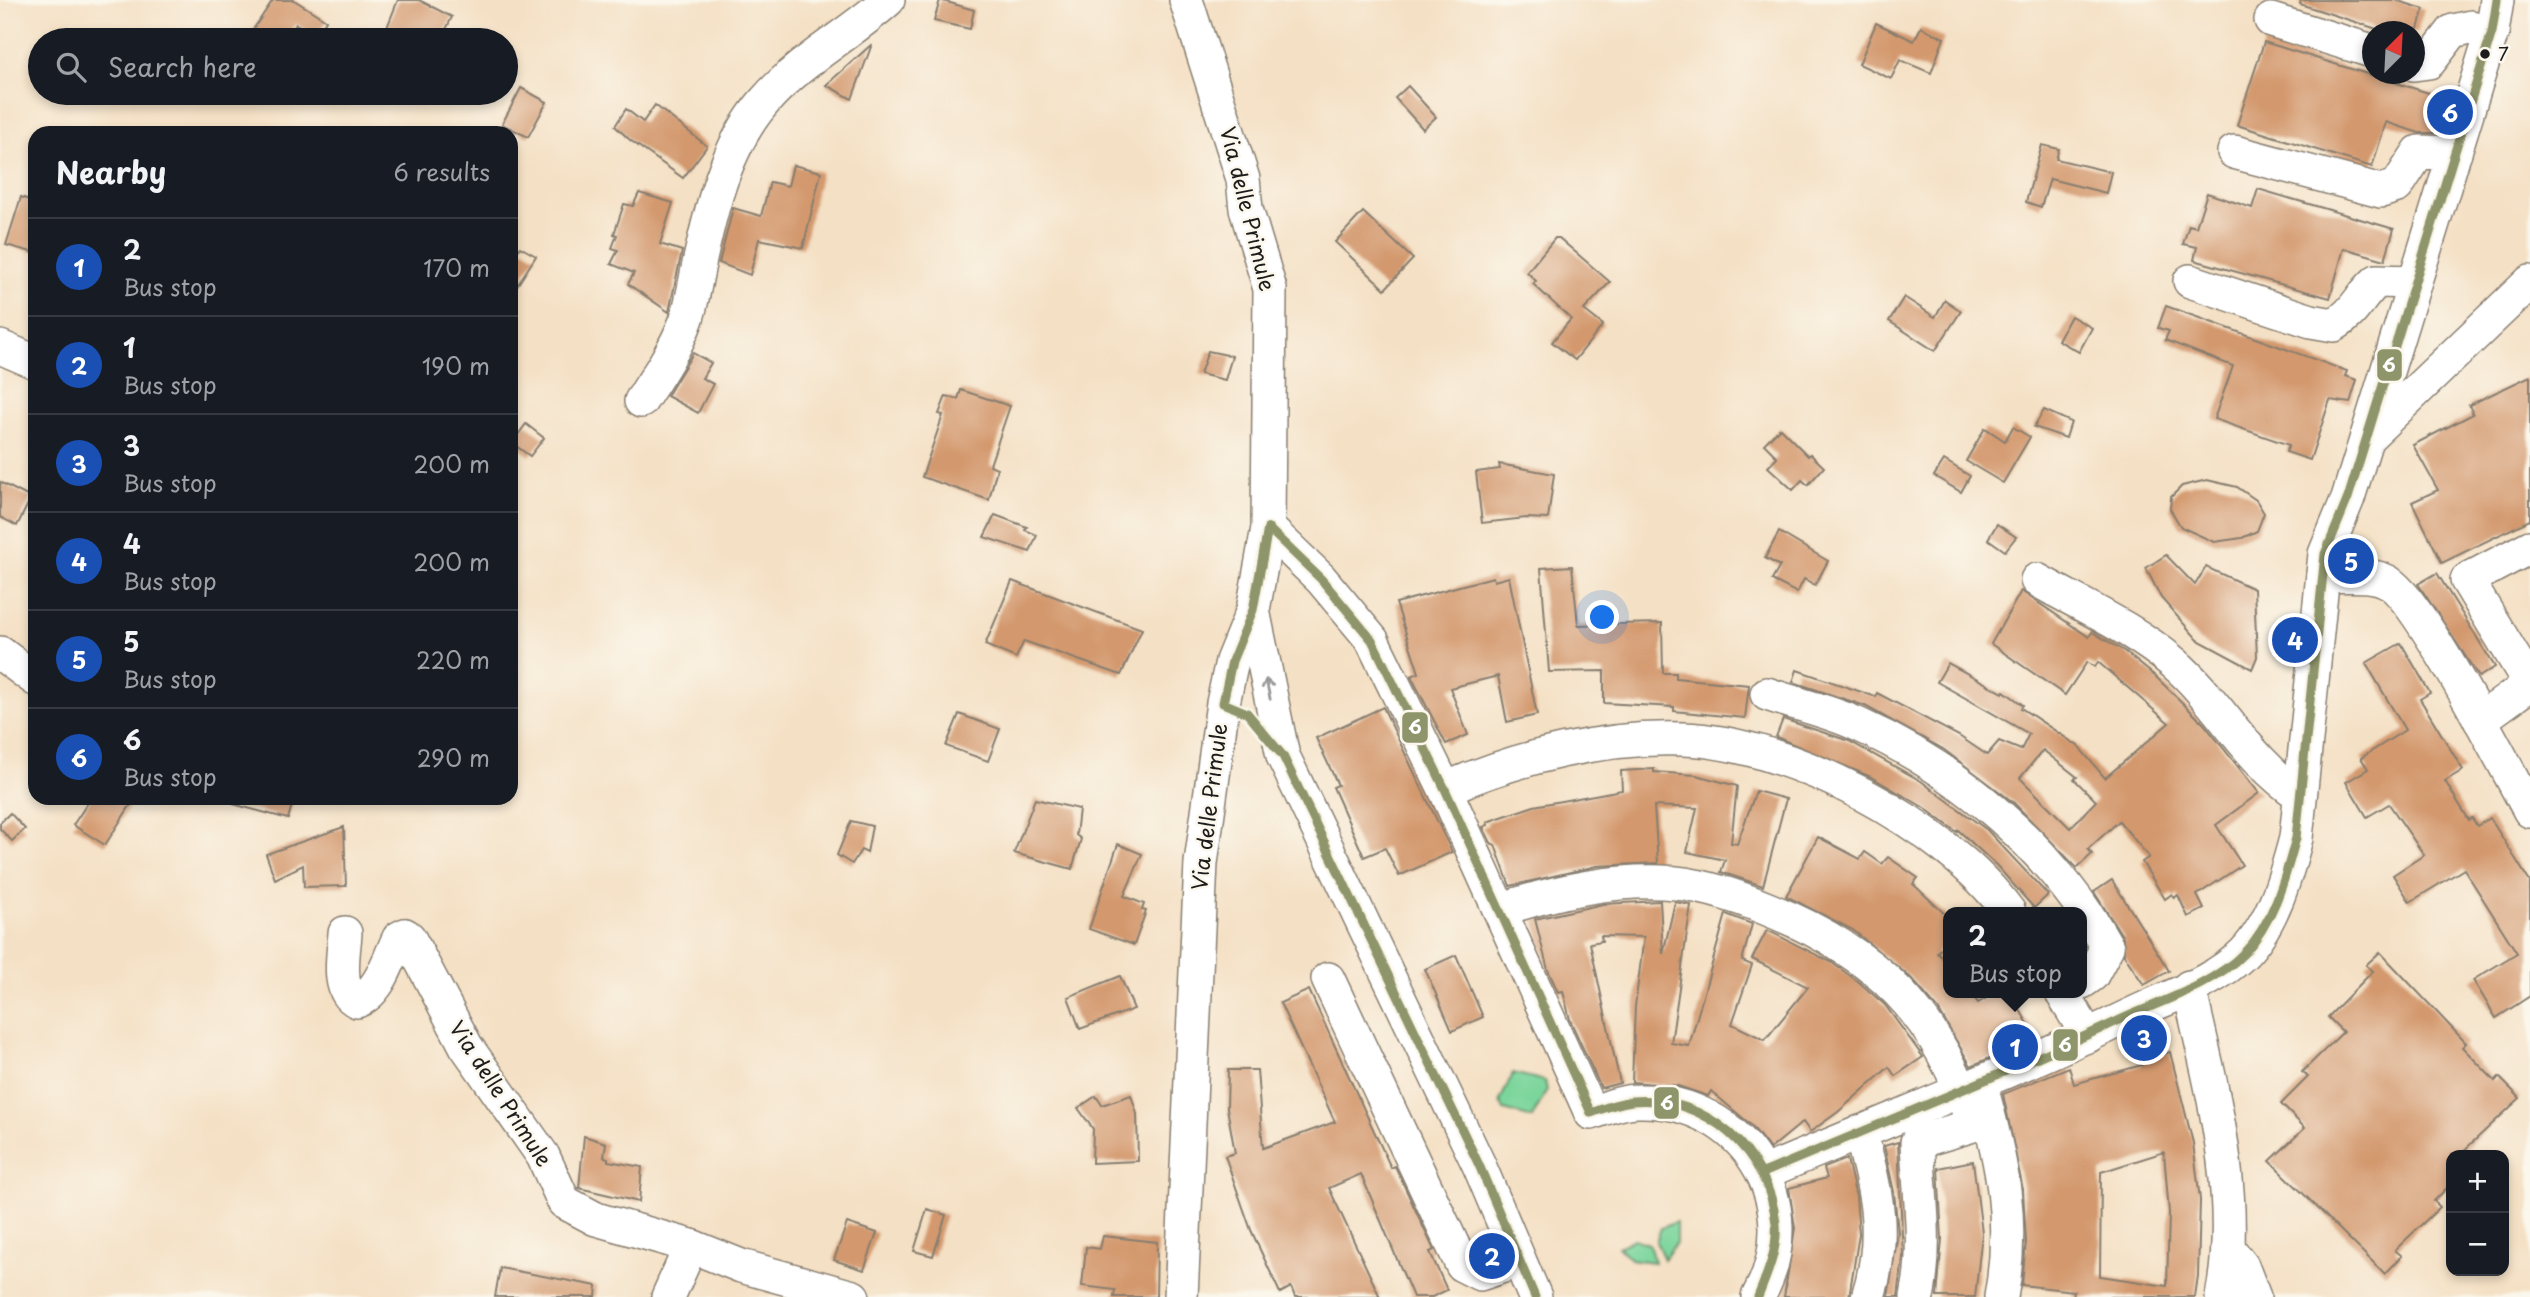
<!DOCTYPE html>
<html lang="en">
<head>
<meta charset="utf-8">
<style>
	body { margin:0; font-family:"Playpen Sans",sans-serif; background:#20242c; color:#f1f3f6 }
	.controls { position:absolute; right:21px; bottom:21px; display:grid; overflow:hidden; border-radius:14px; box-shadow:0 4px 10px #0003 }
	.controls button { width:63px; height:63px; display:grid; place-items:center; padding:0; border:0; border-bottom:2px solid #363941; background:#171b24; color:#f1f3f6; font:35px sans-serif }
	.compass { position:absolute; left:2362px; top:21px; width:63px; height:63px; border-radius:50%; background:#171b24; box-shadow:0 4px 10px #0003; rotate:24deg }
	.you { position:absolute; left:1603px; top:618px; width:24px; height:24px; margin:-18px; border:5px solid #fff; border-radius:50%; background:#1a73e8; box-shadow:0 0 0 10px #1a73e833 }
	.badge { display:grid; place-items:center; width:46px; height:46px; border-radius:50%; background:#d1495b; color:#fff; font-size:23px; font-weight:700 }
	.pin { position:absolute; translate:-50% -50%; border:4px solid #fff; box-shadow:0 2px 7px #0006 }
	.popup { position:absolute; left:1943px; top:907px; width:144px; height:91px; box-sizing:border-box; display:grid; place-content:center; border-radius:14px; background:#171b24; filter:drop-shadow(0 2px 5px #0005); font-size:23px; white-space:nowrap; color:#9ea1a6 }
	.popup b { font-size:26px; color:#f1f3f6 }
	.popup::after { content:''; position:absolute; left:50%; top:100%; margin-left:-14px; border:14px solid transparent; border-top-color:#171b24 }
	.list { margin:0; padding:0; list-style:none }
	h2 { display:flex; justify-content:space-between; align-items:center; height:91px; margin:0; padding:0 28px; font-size:30px }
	h2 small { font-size:23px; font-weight:400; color:#9ea1a6 }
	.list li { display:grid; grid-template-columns:46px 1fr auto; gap:21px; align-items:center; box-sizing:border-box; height:98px; padding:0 28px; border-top:2px solid #363941 }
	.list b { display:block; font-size:26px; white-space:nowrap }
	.list p { margin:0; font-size:23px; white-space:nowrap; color:#9ea1a6 }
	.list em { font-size:23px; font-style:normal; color:#9ea1a6 }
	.icon { flex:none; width:38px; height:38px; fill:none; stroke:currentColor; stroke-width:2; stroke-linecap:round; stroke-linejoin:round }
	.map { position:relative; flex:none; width:2530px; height:1297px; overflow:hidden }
	.search { position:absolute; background:#171b24; box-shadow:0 4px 10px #0003; left:28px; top:28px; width:490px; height:77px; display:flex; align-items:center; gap:18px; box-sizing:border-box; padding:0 24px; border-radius:38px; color:#9ea1a6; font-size:26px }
	.panel { position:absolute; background:#171b24; box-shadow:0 4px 10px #0003; left:28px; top:126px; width:490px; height:679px; border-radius:21px }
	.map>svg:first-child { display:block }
	.green { fill:#7bd59b; stroke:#4c785c; stroke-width:2 }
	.building { fill:#d3986d; fill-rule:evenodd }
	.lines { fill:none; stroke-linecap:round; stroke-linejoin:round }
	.minor-casing { stroke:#887e70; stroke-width:36 }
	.minor { stroke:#fff; stroke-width:33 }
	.bus-1-casing { stroke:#fbf7ec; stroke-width:14 }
	.bus-1 { stroke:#8e956b; stroke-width:9 }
	.oneway { stroke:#999 }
	.bus-dot { fill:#1c1c1c; stroke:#fbf7ec; stroke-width:2.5 }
	.labels { text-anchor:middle; stroke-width:5; stroke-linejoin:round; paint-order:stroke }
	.bus-label { font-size:19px; fill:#1c1c1c; stroke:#fbf7ec; text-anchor:start }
	.street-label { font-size:21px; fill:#1c1c1c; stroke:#fbf7ec }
	.line-badge { stroke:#fbf7ec; stroke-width:2.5 }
	.badge-label { font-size:19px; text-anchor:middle; font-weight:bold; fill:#fff }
</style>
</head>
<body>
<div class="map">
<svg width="2530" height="1297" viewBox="0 0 2530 1297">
	<rect width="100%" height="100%" fill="#fbf7ec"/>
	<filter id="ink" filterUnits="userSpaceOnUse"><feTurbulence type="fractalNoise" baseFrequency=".0143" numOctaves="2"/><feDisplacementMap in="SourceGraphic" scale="14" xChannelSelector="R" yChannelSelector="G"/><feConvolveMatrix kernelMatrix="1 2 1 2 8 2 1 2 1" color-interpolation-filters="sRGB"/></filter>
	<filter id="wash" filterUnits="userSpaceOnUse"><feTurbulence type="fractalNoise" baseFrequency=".00686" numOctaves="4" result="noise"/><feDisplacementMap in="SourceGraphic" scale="28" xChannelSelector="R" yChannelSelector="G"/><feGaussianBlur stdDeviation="1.57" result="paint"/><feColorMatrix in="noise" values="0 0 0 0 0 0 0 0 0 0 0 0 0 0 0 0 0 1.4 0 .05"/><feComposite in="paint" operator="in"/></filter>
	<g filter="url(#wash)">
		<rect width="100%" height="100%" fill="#f4e0c4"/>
		<g class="green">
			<path d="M1513,1073L1545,1081L1547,1090L1532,1118L1504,1110L1500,1101Z"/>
			<path d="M1676,1222V1243L1664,1259L1656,1242L1661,1228Z"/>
			<path d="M1634,1239L1649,1244L1654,1262L1630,1259L1618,1247Z"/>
		</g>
		<g id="blocks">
			<g class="building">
				<path d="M273,0H294L326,20L316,37L296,24L286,40H246Z"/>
				<path d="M398,0H419L452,17L441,40H395L384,35Z"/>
				<path d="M940,0L974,10L970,29L934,21Z"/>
				<path d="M2301,0H2395L2424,9L2417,32H2386L2300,4Z"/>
				<path d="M1876,23L1914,41L1921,27L1944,38L1931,73L1900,60L1891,79L1859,64Z"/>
				<path d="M2264,42L2445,98L2434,133H2419L2386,122L2372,167L2237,125Z"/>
				<path d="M872,44L852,99L826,85Z"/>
				<path d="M1408,86L1436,117L1423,129L1395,98Z"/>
				<path d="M521,88L547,102L528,137L502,124Z"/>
				<path d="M655,105L707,146L683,178L630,140L615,126L626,109L643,122Z"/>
				<path d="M2042,145L2059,149L2056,159L2111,172L2106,193L2050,179L2041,207L2026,202Z"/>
				<path d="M793,165L821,172L803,248L759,239L750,275L719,263L733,208L761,216L770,182L788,186Z"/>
				<path d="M2258,189L2394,229L2385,260L2344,248L2330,298L2194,260L2197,247L2183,244L2189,225L2196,227L2207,193L2252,208Z"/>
				<path d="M639,193L673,203L660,244L682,251L669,312L628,284L634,273L611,264L618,250L612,248L617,235L614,234L624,204L633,206Z"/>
				<path d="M21,197L35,202V253L6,245Z"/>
				<path d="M1363,212L1413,259L1385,289L1335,242Z"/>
				<path d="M1555,238H1559L1610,282L1584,310L1603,325L1575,360L1552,342L1571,319L1533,284L1536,281L1527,272Z"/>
				<path d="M520,247L536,256L511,295V263Z"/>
				<path d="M1904,297L1935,317L1945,300L1961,311L1935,351L1889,321Z"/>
				<path d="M2166,306L2347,371L2345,376L2357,380L2350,403L2330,400L2310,460L2286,452L2289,445L2214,419L2233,366L2165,340L2169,331L2158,328Z"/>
				<path d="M2071,316L2092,328L2079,352L2058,340Z"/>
				<path d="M1208,351L1232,356L1225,380L1200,374Z"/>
				<path d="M693,353L711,363L702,378L713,384L698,413L667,396Z"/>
				<path d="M2530,376V520L2442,563L2412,502L2438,490L2413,445L2473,414L2469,405Z"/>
				<path d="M961,390L1010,406L990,465L997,468L989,500L922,477L943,415L939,414L946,396L958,399Z"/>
				<path d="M2044,410L2071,422L2066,438L2034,427Z"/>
				<path d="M526,424L544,438L530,456L512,443Z"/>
				<path d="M2013,427L2030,437L2003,483L1966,461L1985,428L2005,441Z"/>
				<path d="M1780,428L1808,456L1810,454L1824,467L1808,485L1802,480L1793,490L1768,467L1777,457L1764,444Z"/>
				<path d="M1944,460L1970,476L1961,492L1934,476Z"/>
				<path d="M1499,464L1554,474L1548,519L1526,518L1482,523L1476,472L1500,469Z"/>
				<path d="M2207,480L2237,487L2256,500L2264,513L2257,531L2242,538L2214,542L2181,527L2170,509L2171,497L2182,486Z"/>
				<path d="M0,482L31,498L17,526L0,517Z"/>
				<path d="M995,515L1027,527L1025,530L1037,535L1030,552L984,537Z"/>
				<path d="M1997,524L2016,537L2005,551L1988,539Z"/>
				<path d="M1779,532L1828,561L1815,585L1804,579L1797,593L1772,580L1780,566L1765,558Z"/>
				<path d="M2166,555L2195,585L2206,567L2254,589L2257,657L2252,669L2198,640L2161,598L2146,568Z"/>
				<path d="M1572,566L1578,625L1662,623L1663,673H1676V678L1749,685L1745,718L1674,711V707L1604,703V671L1549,672L1541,568Z"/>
				<path d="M2437,573L2495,667L2479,677L2418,584Z"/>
				<path d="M1493,577L1494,581L1509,577L1537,715L1507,722L1498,676L1450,688L1468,735L1446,744L1411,676L1419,673L1396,603Z"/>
				<path d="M1012,581L1142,629L1121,675L1024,641L1016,658L985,645Z"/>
				<path d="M2021,591L2089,637L2092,632L2124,651L2155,676L2204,724L2259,793L2216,825L2242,865L2197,895L2204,909L2188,917L2178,895L2174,898L2172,894L2165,899L2142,862L2149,857L2119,821L2088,849L2092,854L2077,868L2013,802L1943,749L1865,706L1793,682L1797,670L1876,697L1877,693L1959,736L1987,755L1999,741L2021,750L2029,734L1937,682L1948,663L2003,693L2004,691L2023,705L2021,708L2078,746L2105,778L2169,723L2098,662L2095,667L2087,662L2065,695L1991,644ZM2043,750L2077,777L2074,779L2096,801L2070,828L2020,778Z"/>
				<path d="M2401,643L2430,693L2420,699L2463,770L2445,781L2469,820L2472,818L2477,826L2490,818L2530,882V996L2496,1018L2473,980L2517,953L2464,869L2410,902L2393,875L2424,855L2389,804L2367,817L2346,782L2368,769L2361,758L2405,730L2366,663Z"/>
				<path d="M1383,707L1452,852L1399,876L1385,848L1364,857L1333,787L1338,785L1316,738Z"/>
				<path d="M959,714L1000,729L988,761L946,746Z"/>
				<path d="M1783,719L1849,741L1921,781L1987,830L2048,895L2034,908L1997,866L1958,830L1957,832L1923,807L1871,777L1776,737Z"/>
				<path d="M1654,769V772L1696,775L1737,786L1731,843L1737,844L1756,791L1786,799L1763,886L1721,872L1725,860L1687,852L1697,808L1654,806L1658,863L1597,866L1510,886L1495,845L1491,843L1483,827L1488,825L1487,822L1534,806L1622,790L1621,771Z"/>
				<path d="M91,798H135L105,845L73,825Z"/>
				<path d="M234,798H294L288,819L233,804Z"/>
				<path d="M1035,799L1079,809L1076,835L1081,839L1072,869L1014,853Z"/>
				<path d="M10,813L25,829L12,841L0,829V823Z"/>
				<path d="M851,821L872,826L867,853L861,850L852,864L837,855Z"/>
				<path d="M344,827L346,886L304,887L303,865L275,879L266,854Z"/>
				<path d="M1818,837L1860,859L1865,852L1882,864L1888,857L1918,878L1913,884L1949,918V941L1937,952L1949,965V993H1971L1978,1003L1995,993H2010L2030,1027L2002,1043L2006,1051L1971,1066L1938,1009L1911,978L1853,930L1786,896Z"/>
				<path d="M1118,844L1142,854L1124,896L1144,904L1142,910L1146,911L1134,945L1089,929Z"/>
				<path d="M2112,880L2169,971L2144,985L2124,955L2123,937L2094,892Z"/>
				<path d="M1660,901L1663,954L1675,902L1691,905L1671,1043L1689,1046L1726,914L1752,924L1742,961L1752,965L1732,1024L1765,1040L1808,987L1752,959L1767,930L1831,962L1860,983L1885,1005L1923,1057L1895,1076L1889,1067L1838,1112L1810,1132L1803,1122L1770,1149L1751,1125L1711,1091L1708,1096L1678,1086L1632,1082L1635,1006L1644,937L1601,936L1602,941L1590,943L1620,1083L1601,1088L1570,1020L1563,991L1558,992L1548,970L1535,919L1603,904Z"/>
				<path d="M2380,952L2466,1043L2462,1047L2495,1081L2499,1077L2520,1098L2459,1155H2451V1184L2434,1201L2440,1207L2395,1250L2402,1256L2385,1274L2270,1161L2305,1128L2281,1104L2308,1077L2302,1072L2343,1032L2328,1017L2373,971L2366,965Z"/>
				<path d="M1456,955L1483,1017L1452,1031L1425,969Z"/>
				<path d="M1120,976L1134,1009L1080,1029L1068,997Z"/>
				<path d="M1309,990L1391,1168L1395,1166L1434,1250L1430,1252L1447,1290L1432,1297H1413L1361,1174L1329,1188L1380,1297H1295L1291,1287L1280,1293L1251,1230L1225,1156L1235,1153L1227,1108L1228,1070H1257L1263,1148L1335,1122L1280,1003Z"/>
				<path d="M2170,1052L2193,1143L2200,1200L2198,1276L2195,1297H2073L2074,1291L2022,1285L2026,1242L2023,1190L2003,1094L2069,1067L2074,1084L2142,1065L2141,1061ZM2164,1152L2169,1213L2167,1286L2100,1276L2101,1172Z"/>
				<path d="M1131,1095L1137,1114L1138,1161L1092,1163L1093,1129L1078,1108L1096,1096L1102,1105Z"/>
				<path d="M584,1136L606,1143L604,1157L608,1158V1161L642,1167L639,1202L579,1188Z"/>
				<path d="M1898,1142L1903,1257L1898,1297H1888L1898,1233L1894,1192L1884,1146Z"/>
				<path d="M1847,1159L1856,1197L1859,1234L1849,1297H1784L1795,1228L1789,1188L1827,1178L1824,1168Z"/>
				<path d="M1973,1161L1982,1233L1975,1297H1937L1942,1239L1938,1168Z"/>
				<path d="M927,1209L946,1215L933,1256L914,1251Z"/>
				<path d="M847,1223L877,1233L864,1270L834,1260Z"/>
				<path d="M1103,1236L1157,1242L1156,1297H1114L1115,1290L1082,1286L1086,1247L1100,1249Z"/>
				<path d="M500,1268L597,1286L596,1297H495Z"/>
			</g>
		</g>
	</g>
	<g filter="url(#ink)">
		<use href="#blocks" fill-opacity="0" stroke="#887e70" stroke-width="2"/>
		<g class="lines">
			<defs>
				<g id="minor">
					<path d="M2271,20L2372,51"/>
					<path d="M2414,64L2429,62L2453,31L2471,27L2492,32"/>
					<path d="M2234,152L2381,191L2397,186L2419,152L2455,153"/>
					<path d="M2190,281L2311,321L2334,325C2356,312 2358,298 2377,281L2414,282"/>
					<path d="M0,347L35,362"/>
					<path d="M641,401C658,375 675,350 686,321C692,304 695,283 699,264C711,208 726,146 764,102C799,61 849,35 888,0"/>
					<path d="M2367,438L2530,282"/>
					<path d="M1268,528L1321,579L1372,640L1445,789L1591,1113C1606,1108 1622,1101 1638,1101C1743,1098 1810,1204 1758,1297"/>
					<path d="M2530,547L2467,580L2530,684"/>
					<path d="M2323,575C2344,577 2367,572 2386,581C2419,596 2507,771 2530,811"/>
					<path d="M2037,580C2083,606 2134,629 2174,663C2220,703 2248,761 2299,794"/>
					<path d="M1253,610L1283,756L1479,1165L1535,1297"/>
					<path d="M0,653L35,679"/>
					<path d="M1767,694C1796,704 1829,711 1857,724C1960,770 2052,849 2107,947L2092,975L2082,982"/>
					<path d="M2480,720L2530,684"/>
					<path d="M1445,789C1519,757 1603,736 1683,739C1790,742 1947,826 2009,912"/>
					<path d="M1500,910C1553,892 1606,880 1662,882C1698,883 1737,896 1770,910C1876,953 1939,1014 1973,1125L1917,1142C1919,1194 1928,1245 1917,1297"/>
					<path d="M345,933C344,952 335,991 357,1001C380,993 389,958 399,938L405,935L409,938L466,1046L543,1156L564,1202L596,1219L691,1246L741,1266L853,1297"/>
					<path d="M1328,979L1462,1265L1480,1274L1518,1261"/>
					<path d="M2189,987C2211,1087 2242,1195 2222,1297"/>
					<path d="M2062,993L2088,1036"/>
					<path d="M1982,1090C2002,1163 2015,1220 2001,1297"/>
					<path d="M1860,1132C1877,1191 1887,1237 1868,1297"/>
					<path d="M1763,1173C1886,1121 2012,1072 2133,1014C2170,996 2215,982 2244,953C2273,923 2286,876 2296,838L2325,554L2348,498L2492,32L2497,0"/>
					<path d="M2228,1248L2242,1266L2254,1297"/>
					<path d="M668,1297L691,1246"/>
					<path d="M1181,1297L1201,863L1223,703L1232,661L1253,610L1268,528L1270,289L1246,209L1243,179L1186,0"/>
				</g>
			</defs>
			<use href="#minor" class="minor-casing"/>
			<use href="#minor" class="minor"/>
			<defs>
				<g id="bus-1">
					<path d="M1268,528L1321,579L1372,640L1445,789L1591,1113C1604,1108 1618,1103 1632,1101C1706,1094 1770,1153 1776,1224C1778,1250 1767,1274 1758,1297"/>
					<path d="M1268,528L1253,610L1232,661L1223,703L1247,713L1283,756L1479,1165L1535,1297"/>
					<path d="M1763,1173C1884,1122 2005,1074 2124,1018C2164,1000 2213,985 2244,953C2274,922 2285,878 2296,838L2325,554L2348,498L2492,32L2497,0"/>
				</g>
			</defs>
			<use href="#bus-1" class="bus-1-casing"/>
			<use href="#bus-1" class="bus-1"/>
		</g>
		<defs><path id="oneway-shaft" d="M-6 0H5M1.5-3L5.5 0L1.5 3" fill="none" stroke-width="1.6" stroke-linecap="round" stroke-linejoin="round" transform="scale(1.75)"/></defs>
		<use class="oneway" href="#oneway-shaft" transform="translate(1268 689) rotate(-102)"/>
	</g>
	<circle class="bus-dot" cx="2485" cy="54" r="6"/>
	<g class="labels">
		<g class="bus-label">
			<text x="2498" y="61">7</text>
		</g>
		<g class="street-label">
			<text transform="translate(1247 209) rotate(76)" y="7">Via delle Primule</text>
			<text transform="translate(1210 807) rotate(-83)" y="7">Via delle Primule</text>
			<text transform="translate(500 1094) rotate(57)" y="7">Via delle Primule</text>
		</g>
	</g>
	<g class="line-badge">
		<rect x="2376" y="348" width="27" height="34" rx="7" fill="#8e956b"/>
		<rect x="1401" y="711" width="28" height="33" rx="7" fill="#8e956b"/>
		<rect x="2052" y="1028" width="27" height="34" rx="7" fill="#8e956b"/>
		<rect x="1653" y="1086" width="27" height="34" rx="7" fill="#8e956b"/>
	</g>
	<g class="badge-label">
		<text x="2389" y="372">6</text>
		<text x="1415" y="734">6</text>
		<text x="2065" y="1052">6</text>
		<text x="1667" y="1110">6</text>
	</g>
</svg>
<div class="controls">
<button>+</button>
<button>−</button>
</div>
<svg class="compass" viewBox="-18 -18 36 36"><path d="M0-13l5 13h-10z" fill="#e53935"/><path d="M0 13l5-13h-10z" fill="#9ea1a6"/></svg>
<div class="you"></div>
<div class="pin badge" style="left:2015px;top:1047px;background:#1a4fb4">1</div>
<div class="popup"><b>2</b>Bus stop</div>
<div class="pin badge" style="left:1492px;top:1256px;background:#1a4fb4">2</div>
<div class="pin badge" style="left:2144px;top:1038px;background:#1a4fb4">3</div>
<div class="pin badge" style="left:2295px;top:640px;background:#1a4fb4">4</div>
<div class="pin badge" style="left:2351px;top:561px;background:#1a4fb4">5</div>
<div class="pin badge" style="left:2450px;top:112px;background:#1a4fb4">6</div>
<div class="search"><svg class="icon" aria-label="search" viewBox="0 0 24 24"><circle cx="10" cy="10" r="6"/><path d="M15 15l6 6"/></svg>Search here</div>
<section class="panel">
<h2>Nearby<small>6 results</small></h2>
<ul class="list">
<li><span class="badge" style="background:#1a4fb4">1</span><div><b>2</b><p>Bus stop</p></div><em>170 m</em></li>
<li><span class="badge" style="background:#1a4fb4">2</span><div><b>1</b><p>Bus stop</p></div><em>190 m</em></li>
<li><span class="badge" style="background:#1a4fb4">3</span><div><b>3</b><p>Bus stop</p></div><em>200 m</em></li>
<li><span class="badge" style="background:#1a4fb4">4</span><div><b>4</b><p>Bus stop</p></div><em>200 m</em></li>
<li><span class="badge" style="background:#1a4fb4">5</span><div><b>5</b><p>Bus stop</p></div><em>220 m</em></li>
<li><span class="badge" style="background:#1a4fb4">6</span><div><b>6</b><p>Bus stop</p></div><em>290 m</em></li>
</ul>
</section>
</div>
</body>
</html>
